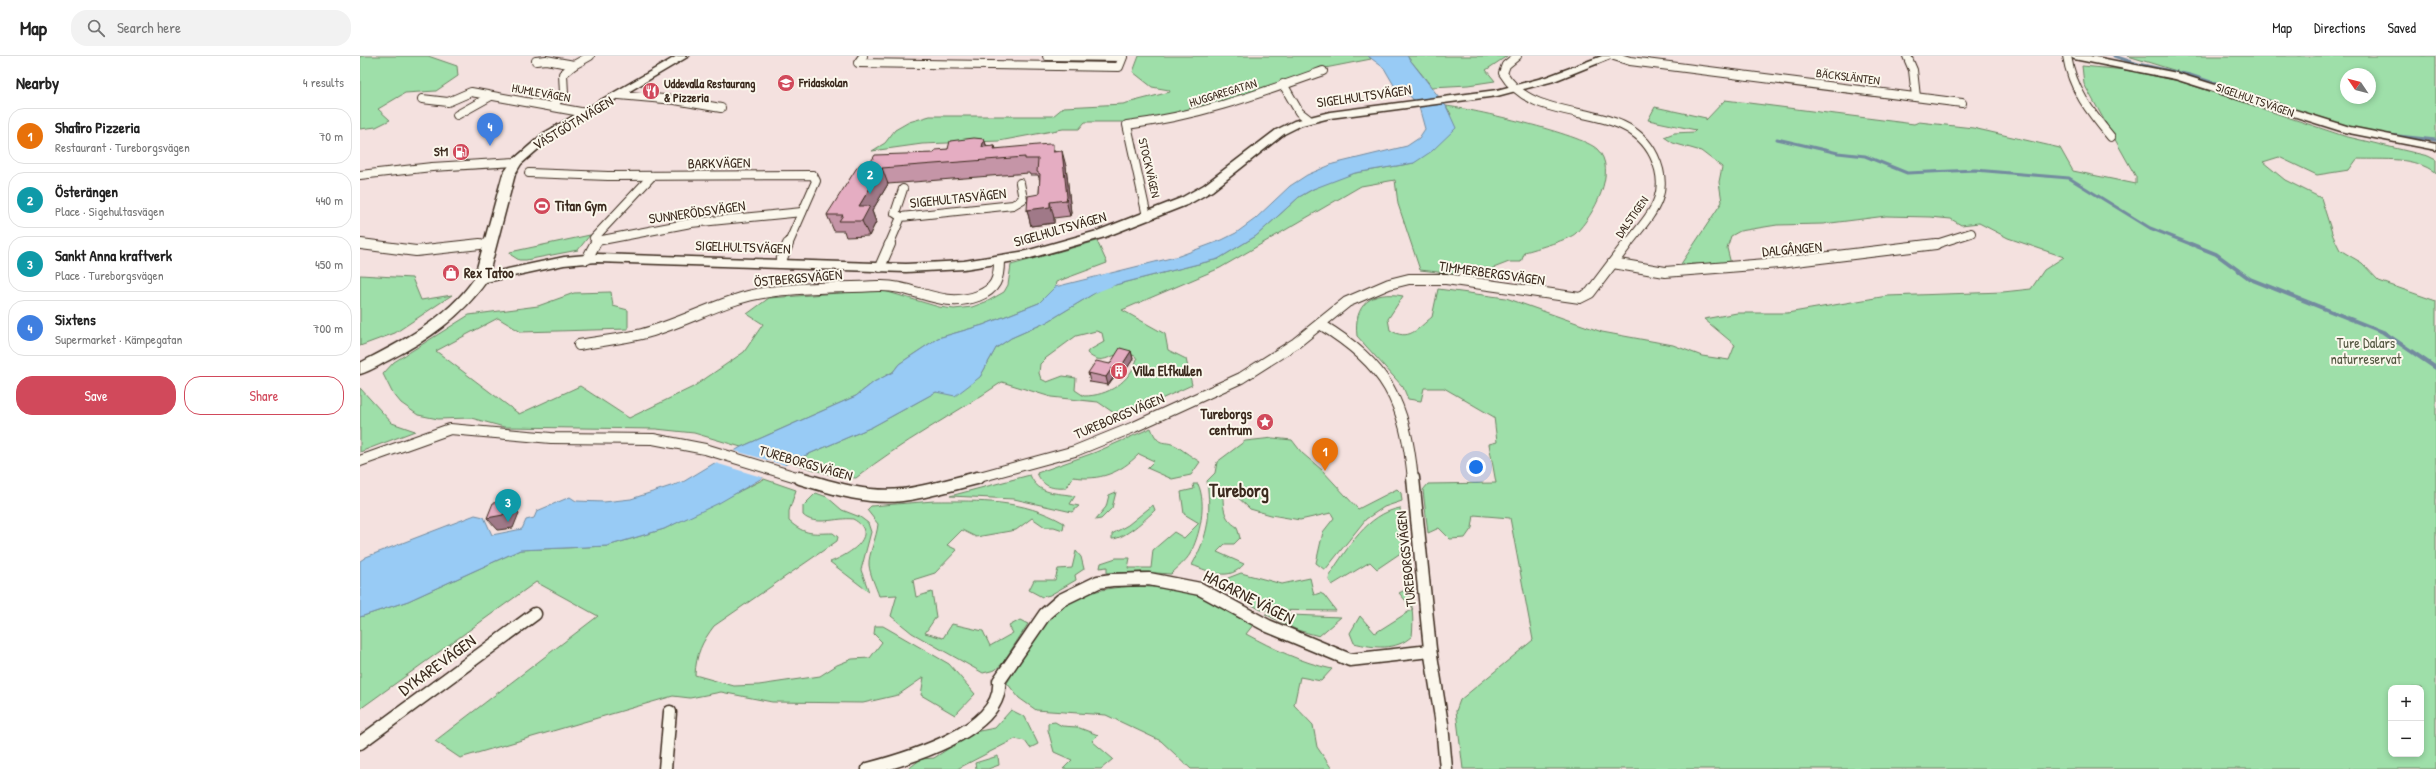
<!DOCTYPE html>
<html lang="en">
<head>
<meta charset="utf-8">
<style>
	body { margin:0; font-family:"Patrick Hand",sans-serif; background:#f2f2f2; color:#222 }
	.controls { position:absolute; right:12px; bottom:12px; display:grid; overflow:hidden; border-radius:8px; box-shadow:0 2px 6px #0003 }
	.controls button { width:36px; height:36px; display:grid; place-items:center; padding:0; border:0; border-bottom:1px solid #e0e0e0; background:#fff; color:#222; font:20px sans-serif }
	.compass { position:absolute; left:1980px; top:12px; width:36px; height:36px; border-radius:50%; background:#fff; box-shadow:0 2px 6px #0003; rotate:305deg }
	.you { position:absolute; left:1116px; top:411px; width:14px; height:14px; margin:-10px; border:3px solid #fff; border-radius:50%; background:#1a73e8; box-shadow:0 0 0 6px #1a73e833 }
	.badge { display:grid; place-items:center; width:26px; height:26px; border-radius:50%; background:#d1495b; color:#fff; font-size:13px; font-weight:700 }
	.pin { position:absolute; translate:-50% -33px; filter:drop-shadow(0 1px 2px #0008) }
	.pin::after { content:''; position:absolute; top:21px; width:14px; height:12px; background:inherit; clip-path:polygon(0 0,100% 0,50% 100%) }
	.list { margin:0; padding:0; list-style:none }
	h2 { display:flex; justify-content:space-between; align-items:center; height:52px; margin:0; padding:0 16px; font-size:17px }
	h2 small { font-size:13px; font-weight:400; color:#767676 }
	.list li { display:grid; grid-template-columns:26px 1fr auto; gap:12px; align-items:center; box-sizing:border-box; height:56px; margin:0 8px 8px; padding:0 8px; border:1px solid #e0e0e0; border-radius:16px }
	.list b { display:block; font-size:15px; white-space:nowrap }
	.list p { margin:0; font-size:13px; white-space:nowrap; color:#767676 }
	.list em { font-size:13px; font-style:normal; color:#767676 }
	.actions { display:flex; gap:8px; padding:12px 16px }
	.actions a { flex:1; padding:9px 0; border:1px solid #d1495b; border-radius:16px; text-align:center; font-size:14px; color:#d1495b }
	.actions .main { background:#d1495b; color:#fff }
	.icon { flex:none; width:22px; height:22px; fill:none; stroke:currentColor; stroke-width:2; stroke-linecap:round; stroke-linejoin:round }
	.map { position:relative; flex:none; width:2076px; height:713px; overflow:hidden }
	header { display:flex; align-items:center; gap:24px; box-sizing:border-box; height:56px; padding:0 20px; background:#fff; border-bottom:1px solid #e0e0e0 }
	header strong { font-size:19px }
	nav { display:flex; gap:22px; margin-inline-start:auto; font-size:14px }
	.search { width:280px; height:36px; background:#f2f2f2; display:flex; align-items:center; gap:10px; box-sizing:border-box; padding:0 14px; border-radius:16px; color:#767676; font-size:15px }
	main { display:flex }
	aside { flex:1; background:#fff }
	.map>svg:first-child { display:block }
	.green { fill:#9edfa9; stroke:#6c8464; fill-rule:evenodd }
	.water { fill:#98cbf5; stroke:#738b9f }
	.pier { fill:#f4e1df }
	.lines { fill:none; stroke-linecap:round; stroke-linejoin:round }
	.stream-far1 { stroke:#738b9f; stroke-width:3 }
	.stream { stroke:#738b9f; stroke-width:4 }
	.river { fill:#98cbf5; fill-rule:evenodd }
	.street-far2-casing { stroke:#3b2a1e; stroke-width:10 }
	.street-far1-casing { stroke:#3b2a1e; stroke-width:12 }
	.street-casing { stroke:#3b2a1e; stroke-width:15 }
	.secondary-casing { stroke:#3b2a1e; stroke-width:3 }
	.street-far2 { stroke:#fbf7ec; stroke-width:8 }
	.street-far1 { stroke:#fbf7ec; stroke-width:10 }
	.street { stroke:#fbf7ec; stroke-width:12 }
	.secondary { fill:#fbf7ec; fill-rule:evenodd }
	.wall { fill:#c595a7; stroke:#3b2a1e }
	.shaded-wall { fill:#a07988; stroke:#3b2a1e }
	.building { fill:#e5adc2; stroke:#3b2a1e }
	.labels { text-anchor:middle; stroke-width:4; stroke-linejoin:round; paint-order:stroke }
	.far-street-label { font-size:12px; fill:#3b2a1e; stroke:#fbf7ec }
	.far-poi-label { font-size:12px; font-weight:bold; fill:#3b2a1e; stroke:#fbf7ec; text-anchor:start }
	.street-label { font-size:14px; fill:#3b2a1e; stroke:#fbf7ec }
	.poi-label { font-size:14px; font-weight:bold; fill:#3b2a1e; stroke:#fbf7ec; text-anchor:start }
	.park-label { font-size:14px; fill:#545741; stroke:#fbf7ec }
	.near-street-label { font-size:17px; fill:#3b2a1e; stroke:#fbf7ec }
	.district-label { font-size:18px; font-weight:bold; fill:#3b2a1e; stroke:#fbf7ec }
</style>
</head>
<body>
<header>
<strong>Map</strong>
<div class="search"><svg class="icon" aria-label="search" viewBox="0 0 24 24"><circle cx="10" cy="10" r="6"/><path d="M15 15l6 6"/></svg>Search here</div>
<nav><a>Map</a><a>Directions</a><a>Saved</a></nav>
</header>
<main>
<aside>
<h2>Nearby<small>4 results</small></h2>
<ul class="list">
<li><span class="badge" style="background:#e8710a">1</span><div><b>Shafiro Pizzeria</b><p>Restaurant · Tureborgsvägen</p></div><em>70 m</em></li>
<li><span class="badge" style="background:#0f9aa8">2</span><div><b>Österängen</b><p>Place · Sigehultasvägen</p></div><em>440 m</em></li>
<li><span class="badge" style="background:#0f9aa8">3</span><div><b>Sankt Anna kraftverk</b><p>Place · Tureborgsvägen</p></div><em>450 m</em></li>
<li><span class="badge" style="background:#3f7fe0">4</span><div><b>Sixtens</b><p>Supermarket · Kämpegatan</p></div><em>700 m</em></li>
</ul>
<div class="actions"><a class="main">Save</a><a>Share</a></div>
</aside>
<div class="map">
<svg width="2076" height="713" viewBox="0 0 2076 713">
	<rect width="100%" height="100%" fill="#f4e1df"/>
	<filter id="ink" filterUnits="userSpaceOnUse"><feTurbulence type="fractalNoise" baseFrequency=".025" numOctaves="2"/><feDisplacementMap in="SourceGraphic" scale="8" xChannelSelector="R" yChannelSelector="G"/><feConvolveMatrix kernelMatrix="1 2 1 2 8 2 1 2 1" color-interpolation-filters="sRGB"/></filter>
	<g filter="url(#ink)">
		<g class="green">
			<path d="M0,0H68L97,10L98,20L76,35L45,37L18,53L30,64L16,71L0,73Z"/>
			<path d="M779,0H1008L1011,3L955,14L874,44L805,61L763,66H725L719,73H703L639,85L562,88L512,95L525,87L535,74L549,66L570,60H693L704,51L763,48L810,36L809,34L792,31L773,16Z"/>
			<path d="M1047,0H1147L1126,14L1135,25L1108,29L1072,31Z"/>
			<path d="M1768,0H2076V85L2023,79L1967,66L1901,41ZM1986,18H2010V42H1986Z"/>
			<path d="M1722,10L1766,14L1819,25L1984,80L2068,100L2076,104V117C2053,100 2025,104 1997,103L1989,114L1957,119L1919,101L1903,106L1925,124L1961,142L1973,180L1980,194L2002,207L2019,225L2076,245V713H1103L1096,655L1100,644L1173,584L1150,462L1114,459L1112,472L1105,482L1090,483L1079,472L1068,477L1063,434L1068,428L1136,427L1129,388L1137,386L1134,361L1084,332H1064L1061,345L1048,343L1043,331L997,280C993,248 1012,234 1043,240L1028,263L1030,274C1049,286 1057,273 1072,261L1078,233L1146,242L1242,276L1313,289L1342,300L1369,304L1375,289L1344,263L1377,257H1427L1527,240L1643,236L1671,233L1684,214L1704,201L1648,182L1619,167L1601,169L1591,163L1570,161L1526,160L1463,168L1417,169L1380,175L1371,180L1367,192L1371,208H1321L1362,146L1359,126L1362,111L1341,95L1313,87L1304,81L1314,77L1334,76L1336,74L1288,64L1295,51L1346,62V64L1365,44L1554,68L1559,66L1613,72L1700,92L1713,115L1776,128V121L1724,28ZM2031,632H2061V698H2031Z"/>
			<path d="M1086,50C1112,53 1221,78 1237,93C1259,114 1233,160 1216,177C1211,183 1175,193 1165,196L1161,206H1149L1131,213L1110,209L1095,218L1060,214L1038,148L1035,124L1001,130L860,212L762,254L805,278L808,294L826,303L832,329L799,344L754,357L738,346L691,341L642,326C594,359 542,385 496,422L474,420L430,406L512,371L576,336L620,321L636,292L651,282L687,266L743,232L858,203L896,180L939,141L964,127L995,117L1054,107L1091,58ZM736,275L742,277L744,286L728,295L727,297C742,311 749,298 763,298C767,298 771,299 775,300L777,303C770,326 748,340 724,340L715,334L716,322L703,320L687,326L681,323L679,317L680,308L686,302L716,280Z"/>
			<path d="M230,179L218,194L166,204H159L151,199L150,196Z"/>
			<path d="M737,185L747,207L696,226L695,231L679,247L623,269L578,282L539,308L533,316L514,326L496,340L381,391L334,377L296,373L144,371L111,362L78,363L58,359L41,347L32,336L23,318L34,306L109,259L178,250L214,237L251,236L253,250L268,254V273L161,276L138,262L76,295L159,358L220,330L269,362L333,331L384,296L403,268L387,258L409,242L521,234L579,251L594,253L612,251L628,245L644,236L648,229L651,209Z"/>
			<path d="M0,219L52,222L61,244L92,239L35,277L0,290Z"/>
			<path d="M0,332L32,367L55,375L0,396Z"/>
			<path d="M791,372C800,394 804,382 818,391C825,396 832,401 840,406L831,419L812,423L787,412L794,405L779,398C760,417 740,425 713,421L706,432C692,433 683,431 677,417L736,396Z"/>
			<path d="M913,382L932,384L942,397L962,414L998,453L1037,433L1041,437L1042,445L1024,451L1006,463L965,514L956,507L963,476L974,462L971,457L940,464L911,459L890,453L869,433L863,438C863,453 864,463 877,471L880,482L874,488H865L857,496L884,508C869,526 851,516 832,509C849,478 851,459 847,425L855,417L857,406L885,385Z"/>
			<path d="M670,419C679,440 697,436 715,440L710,448L719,450L712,456L654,443L590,440Z"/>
			<path d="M404,423L436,434L429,455V465C446,480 453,477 473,477L478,481L477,485L354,570C342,586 336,598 335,619L374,630L399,629L460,620L477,609L492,603L510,602L522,586L514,578L515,570H523L589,608L615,638L595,659L561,639L564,621L538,639L503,647L412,646L361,636L330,642L313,640L100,702L75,685L238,560L176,526L0,653V561L48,545L160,494L247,490L304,473Z"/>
			<path d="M833,428H838C847,448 840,479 830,498C826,505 817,512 811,518L782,516L747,517V511L740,512L741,507L756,502H770L768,512H791L793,494L814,476L824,482L839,467L824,458L821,436L834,433Z"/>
			<path d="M756,436L752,452L741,463L735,464L746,451L749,439Z"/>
			<path d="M456,437L467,441L482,454L500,461L508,467L511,476L501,514L509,536L470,506C487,500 522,479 493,463C477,461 455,471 443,459V450Z"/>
			<path d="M574,445C621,445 662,443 704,467L703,474L694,471H685L672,462L656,474L616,481L602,474L587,489L597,494L575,517L553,524L556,541L572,536L576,561L565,577L583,582L592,568L623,575L630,590L653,577L649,570L660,564L668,568L642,608L635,614L623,617L552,577L531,560L537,539L519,540C516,531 510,519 509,509C508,499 517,481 518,468L507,454L511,450Z"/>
			<path d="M793,449L795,454C786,463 764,483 752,483V478L768,469Z"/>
			<path d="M1040,452L1045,494L1017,513L1010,506L972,529L969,524L970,518C988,492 1007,458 1040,452Z"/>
			<path d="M716,495L721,501L724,513L715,519L716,524L690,539L682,541L669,534L674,524H695L698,513L712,512Z"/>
			<path d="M881,517L922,528L950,522L954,539L960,537L964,539L976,555L901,554L862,532L868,522Z"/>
			<path d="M776,530C828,533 850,540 893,569L886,578C914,593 940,606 972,613L961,625L940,621L934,649L953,669L957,691L972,713H831L801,685L746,659L676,654L659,642L647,627C686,564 694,534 776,530Z"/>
			<path d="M1049,532C1052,548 1054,564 1052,580C1036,595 1014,592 994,587L990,577L1000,560L1015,577L1053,553L1039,537Z"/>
			<path d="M905,558L981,561L959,580L937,574Z"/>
			<path d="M651,654L665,661L678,688L670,692L665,685L655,683L597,713H548L561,703L574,702L614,676L635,672Z"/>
			<path d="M695,666L702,670L717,671L738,679L732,685L753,703L741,713H703L712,704L694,696L688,674V667Z"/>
			<path d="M638,700L639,709L628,713H616L615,707Z"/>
		</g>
		<path class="water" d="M1008,0H1047L1086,50L1096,72L1072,95L1054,107L995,117L953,133L939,141L896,180L858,203L743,232L687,266L651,282L636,292L620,321L595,340L576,336L512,371L430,406L359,447L304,473L247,490L160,494L48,545L0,561V505L6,501L115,459L124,461L132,479L162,473L166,464L174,462L177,455L210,441L216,445L244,446L271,443L323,426L381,391L496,340L514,326L533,316L539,308L578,282L623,269L679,247L695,231L819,200L862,184L876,177L895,163L930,130L947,119L973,108L1047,90L1059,82L1065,73L1059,51L1051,41L1035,31L1024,12Z"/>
		<path class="pier" d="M372,394L428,410L408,423L352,406Z"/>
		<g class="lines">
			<g class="stream-far1">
				<path d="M1754,0L1778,8L1830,19L1932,53"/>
				<path d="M2029,79L2076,84"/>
				<path d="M1417,83L1478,97L1505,100L1547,117L1615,114L1709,122L1790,172L1833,189"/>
			</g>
			<path class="stream" d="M1831,188L1856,198L1890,223L2023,276L2076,312"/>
			<path class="river" d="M748,217L755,219L759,224L755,229L732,238L682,266L674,268L666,266L663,261L666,256L716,228Z"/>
			<defs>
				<g id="street-far2">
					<path d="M503,0L498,7L759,11L763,1L687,0"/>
					<path d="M1157,0L1146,9L1143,17C1177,74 1265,40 1294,100C1313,140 1289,160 1267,189"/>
					<path d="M1254,0L1270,5L1602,47"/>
					<path d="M1547,0L1553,14L1556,41"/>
					<path d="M1707,0C1712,33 1730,56 1751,81"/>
					<path d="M176,5L186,4L214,9L230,0"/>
					<path d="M923,28L939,56L948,63"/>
					<path d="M259,39L315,44L361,52"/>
					<path d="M62,43L88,46L111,36L226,57"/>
					<path d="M192,50L204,38L203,18L214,9"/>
					<path d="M97,59L131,40"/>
					<path d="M169,117L248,120L453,119L456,125L428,189"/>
					<path d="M0,119L72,111L157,106"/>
					<path d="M789,160L786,156L767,69C839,60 896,39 963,15"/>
					<path d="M541,161L535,157L543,133"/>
					<path d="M237,185L331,167L442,156"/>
					<path d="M0,188L9,189"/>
					<path d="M111,189L131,187"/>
					<path d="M235,189L237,185L234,182L292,120"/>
					<path d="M529,189L541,161L653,149L663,143L660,127"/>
					<path d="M1573,189L1611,177"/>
				</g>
				<g id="street-far1">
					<path d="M1,188L56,195L120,188"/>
					<path d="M227,203L235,188"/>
					<path d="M420,207L428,188"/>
					<path d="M1253,207L1305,216L1419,207L1576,188"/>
					<path d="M520,211L530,188"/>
					<path d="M960,268C1028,309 1045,346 1053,423"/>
					<path d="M219,289C240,285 262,283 282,278C325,267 364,242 409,236C444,231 482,232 518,230C554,228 581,254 618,240C636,233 639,223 639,205"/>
					<path d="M0,405L90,373L191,382L293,383L345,393L443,423"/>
					<path d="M612,423L715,395L774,371L881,322L936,287L987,246L1029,228L1049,223H1086L1220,242L1230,237L1267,188"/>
				</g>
				<g id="street">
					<path d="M440,422C473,432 506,443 542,439C567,436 592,428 617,422"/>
					<path d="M1053,422L1070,593L1082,668L1086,713"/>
					<path d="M0,687L175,558"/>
					<path d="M305,713L310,656"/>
					<path d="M508,713C546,703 644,675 639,625L685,558L701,544L738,526L752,524L789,523L840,533L908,570L990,604L1070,595"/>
				</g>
				<g id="secondary">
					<path d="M317,0H329L192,81L161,108L155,118L129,217L204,201L237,198L546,208L604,205L666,195L737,175L821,142L844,129L916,74L934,65L970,56L1137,34L1186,21L1242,0H1256L1194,25L1137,40L970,62L942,69L924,78L852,135L829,148L745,181L667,203L604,213L546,216L237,206L204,209L126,226C101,261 68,284 31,303C21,308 11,315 0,318V307C43,285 86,263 114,223L143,118L153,104L184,77Z"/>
					<path d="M1709,0H1730L1817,17L1990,71L2076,88V94L1984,76L1815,23L1714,3Z"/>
				</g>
			</defs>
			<use href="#street-far2" class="street-far2-casing"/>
			<use href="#street-far1" class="street-far1-casing"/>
			<use href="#street" class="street-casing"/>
			<use href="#secondary" class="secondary-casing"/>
			<use href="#street-far2" class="street-far2"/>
			<use href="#street-far1" class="street-far1"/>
			<use href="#street" class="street"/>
			<use href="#secondary" class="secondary"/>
		</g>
		<g class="wall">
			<path d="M624,83L627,91L635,90L636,93L695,95L706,110L711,157L710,160L694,162V167L671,170L667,154L679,138L680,125L678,119H670L669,117L528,128L512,155L516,166L509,180L486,181L484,175H474L467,159L510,107L574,97Z"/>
			<path d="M771,295L773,303L761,322L754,321L748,329L730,326L728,317L750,308Z"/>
		</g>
		<g class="shaded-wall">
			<path d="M624,83L629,98L622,91Z"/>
			<path d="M702,95L706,110L711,157L710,160L706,144Z"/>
			<path d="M522,112L528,128L512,155L516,166L509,180L502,165L499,150Z"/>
			<path d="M690,146L694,162V167L671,170L667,154Z"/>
			<path d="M771,295L773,303L761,322L759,314Z"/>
			<path d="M752,312L754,321L748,329L746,321Z"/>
			<path d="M148,445L159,457L153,472L138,474L127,462Z"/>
		</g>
		<g class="building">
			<path d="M614,82L624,83L622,91L635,90L634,93L689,88H693V96L702,95L707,141L706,144L690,146V151L667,154L668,140L679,138L680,118L677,116L678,103H665V101L522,112L499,150H510L502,165H479L483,159H467L468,157L496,113L501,107H510L515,99L574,97L575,94L588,93L590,85Z"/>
			<path d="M760,292L771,295L759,314L752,312L746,321L728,317L736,305L750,308Z"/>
			<path d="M148,445L143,459L127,462L133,447Z"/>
		</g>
	</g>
	<defs>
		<symbol id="school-disc" viewBox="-11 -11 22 22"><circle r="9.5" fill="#d1495b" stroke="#fbf7ec"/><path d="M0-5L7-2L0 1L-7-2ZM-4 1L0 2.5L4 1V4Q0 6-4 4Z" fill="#fff"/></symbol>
		<symbol id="restaurant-disc" viewBox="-11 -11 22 22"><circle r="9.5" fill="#d1495b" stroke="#fbf7ec"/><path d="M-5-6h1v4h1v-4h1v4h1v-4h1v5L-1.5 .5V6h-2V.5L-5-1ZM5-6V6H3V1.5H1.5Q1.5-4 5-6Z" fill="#fff"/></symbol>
		<symbol id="fuel-disc" viewBox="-11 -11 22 22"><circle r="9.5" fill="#d1495b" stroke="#fbf7ec"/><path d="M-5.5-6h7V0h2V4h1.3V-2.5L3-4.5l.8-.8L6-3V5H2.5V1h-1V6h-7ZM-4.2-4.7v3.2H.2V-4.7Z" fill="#fff"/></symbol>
		<symbol id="stadium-disc" viewBox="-11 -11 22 22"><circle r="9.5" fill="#d1495b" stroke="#fbf7ec"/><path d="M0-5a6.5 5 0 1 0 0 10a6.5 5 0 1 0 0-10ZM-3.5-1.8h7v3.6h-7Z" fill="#fff"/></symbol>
		<symbol id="shop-disc" viewBox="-11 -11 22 22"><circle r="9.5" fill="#d1495b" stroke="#fbf7ec"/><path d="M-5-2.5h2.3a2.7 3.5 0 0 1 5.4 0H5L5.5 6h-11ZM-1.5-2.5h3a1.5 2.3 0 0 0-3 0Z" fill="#fff"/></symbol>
		<symbol id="building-disc" viewBox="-11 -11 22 22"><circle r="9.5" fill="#d1495b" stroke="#fbf7ec"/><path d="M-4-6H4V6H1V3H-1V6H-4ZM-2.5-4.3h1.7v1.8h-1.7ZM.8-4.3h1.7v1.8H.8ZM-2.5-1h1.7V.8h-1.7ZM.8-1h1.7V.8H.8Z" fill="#fff"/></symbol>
		<symbol id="sight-disc" viewBox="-11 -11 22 22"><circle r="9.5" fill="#d1495b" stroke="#fbf7ec"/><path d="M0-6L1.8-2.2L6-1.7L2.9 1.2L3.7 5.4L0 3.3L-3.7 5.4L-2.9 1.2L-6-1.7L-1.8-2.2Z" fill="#fff"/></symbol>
	</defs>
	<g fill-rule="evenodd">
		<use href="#school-disc" x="416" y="17" width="20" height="20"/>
		<use href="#restaurant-disc" x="281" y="25" width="20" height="20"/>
		<use href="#fuel-disc" x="91" y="86" width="20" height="20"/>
		<use href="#stadium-disc" x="172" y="140" width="20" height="20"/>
		<use href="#shop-disc" x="81" y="207" width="20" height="20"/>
		<use href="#building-disc" x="749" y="305" width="20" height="20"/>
		<use href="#sight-disc" x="895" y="356" width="20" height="20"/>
	</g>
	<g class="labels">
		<g class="far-street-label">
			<text transform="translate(1488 21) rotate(7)" y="4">BÄCKSLÄNTEN</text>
			<text transform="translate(181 37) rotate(10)" y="4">HUMLEVÄGEN</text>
			<text transform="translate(863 37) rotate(-17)" y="4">HUGGAREGATAN</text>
			<text transform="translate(1895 44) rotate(19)" y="4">SIGELHULTSVÄGEN</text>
			<text transform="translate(789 112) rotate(77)" y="4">STOCKVÄGEN</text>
			<text transform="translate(1272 161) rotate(-55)" y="4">DALSTIGEN</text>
		</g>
		<g class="far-poi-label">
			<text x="439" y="31">Fridaskolan</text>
			<text x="304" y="32">Uddevalla Restaurang<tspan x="304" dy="14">&amp; Pizzeria</tspan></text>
			<text x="88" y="100" text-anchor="end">St1</text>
		</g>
		<g class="street-label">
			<text transform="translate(1004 40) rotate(-8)" y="5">SIGELHULTSVÄGEN</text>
			<text transform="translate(213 67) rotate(-31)" y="5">VÄSTGÖTAVÄGEN</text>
			<text transform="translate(359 107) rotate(-1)" y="5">BARKVÄGEN</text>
			<text transform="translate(598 142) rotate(-6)" y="5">SIGEHULTASVÄGEN</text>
			<text transform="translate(337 156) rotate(-8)" y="5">SUNNERÖDSVÄGEN</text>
			<text transform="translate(700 173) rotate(-16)" y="5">SIGELHULTSVÄGEN</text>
			<text transform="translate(383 191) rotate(2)" y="5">SIGELHULTSVÄGEN</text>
			<text transform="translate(1432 193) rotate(-5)" y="5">DALGÅNGEN</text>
			<text transform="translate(1132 217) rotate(8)" y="5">TIMMERBERGSVÄGEN</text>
			<text transform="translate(438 222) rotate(-5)" y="5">ÖSTBERGSVÄGEN</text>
			<text transform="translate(759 360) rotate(-23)" y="5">TUREBORGSVÄGEN</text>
			<text transform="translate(446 407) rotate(16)" y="5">TUREBORGSVÄGEN</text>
			<text transform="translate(1046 503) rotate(-96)" y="5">TUREBORGSVÄGEN</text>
		</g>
		<g class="poi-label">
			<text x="195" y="155">Titan Gym</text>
			<text x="104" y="222">Rex Tatoo</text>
			<text x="772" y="320">Villa Elfkullen</text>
			<text x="892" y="363" text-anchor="end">Tureborgs<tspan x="892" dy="16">centrum</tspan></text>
		</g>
		<g class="park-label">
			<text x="2006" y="292">Ture Dalars<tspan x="2006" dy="16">naturreservat</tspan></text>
		</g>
		<g class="near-street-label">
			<text transform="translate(889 541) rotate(27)" y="6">HAGARNEVÄGEN</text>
			<text transform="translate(77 609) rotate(-36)" y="6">DYKAREVÄGEN</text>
		</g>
		<g class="district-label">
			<text x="879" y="441">Tureborg</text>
		</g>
	</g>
</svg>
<div class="controls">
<button>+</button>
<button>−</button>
</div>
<svg class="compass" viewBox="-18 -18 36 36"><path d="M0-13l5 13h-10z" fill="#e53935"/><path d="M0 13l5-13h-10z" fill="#767676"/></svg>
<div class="you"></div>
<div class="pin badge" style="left:965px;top:415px;background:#e8710a">1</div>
<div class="pin badge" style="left:510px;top:138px;background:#0f9aa8">2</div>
<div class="pin badge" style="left:148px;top:466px;background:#0f9aa8">3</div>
<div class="pin badge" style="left:130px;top:90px;background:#3f7fe0">4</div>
</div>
</main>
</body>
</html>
